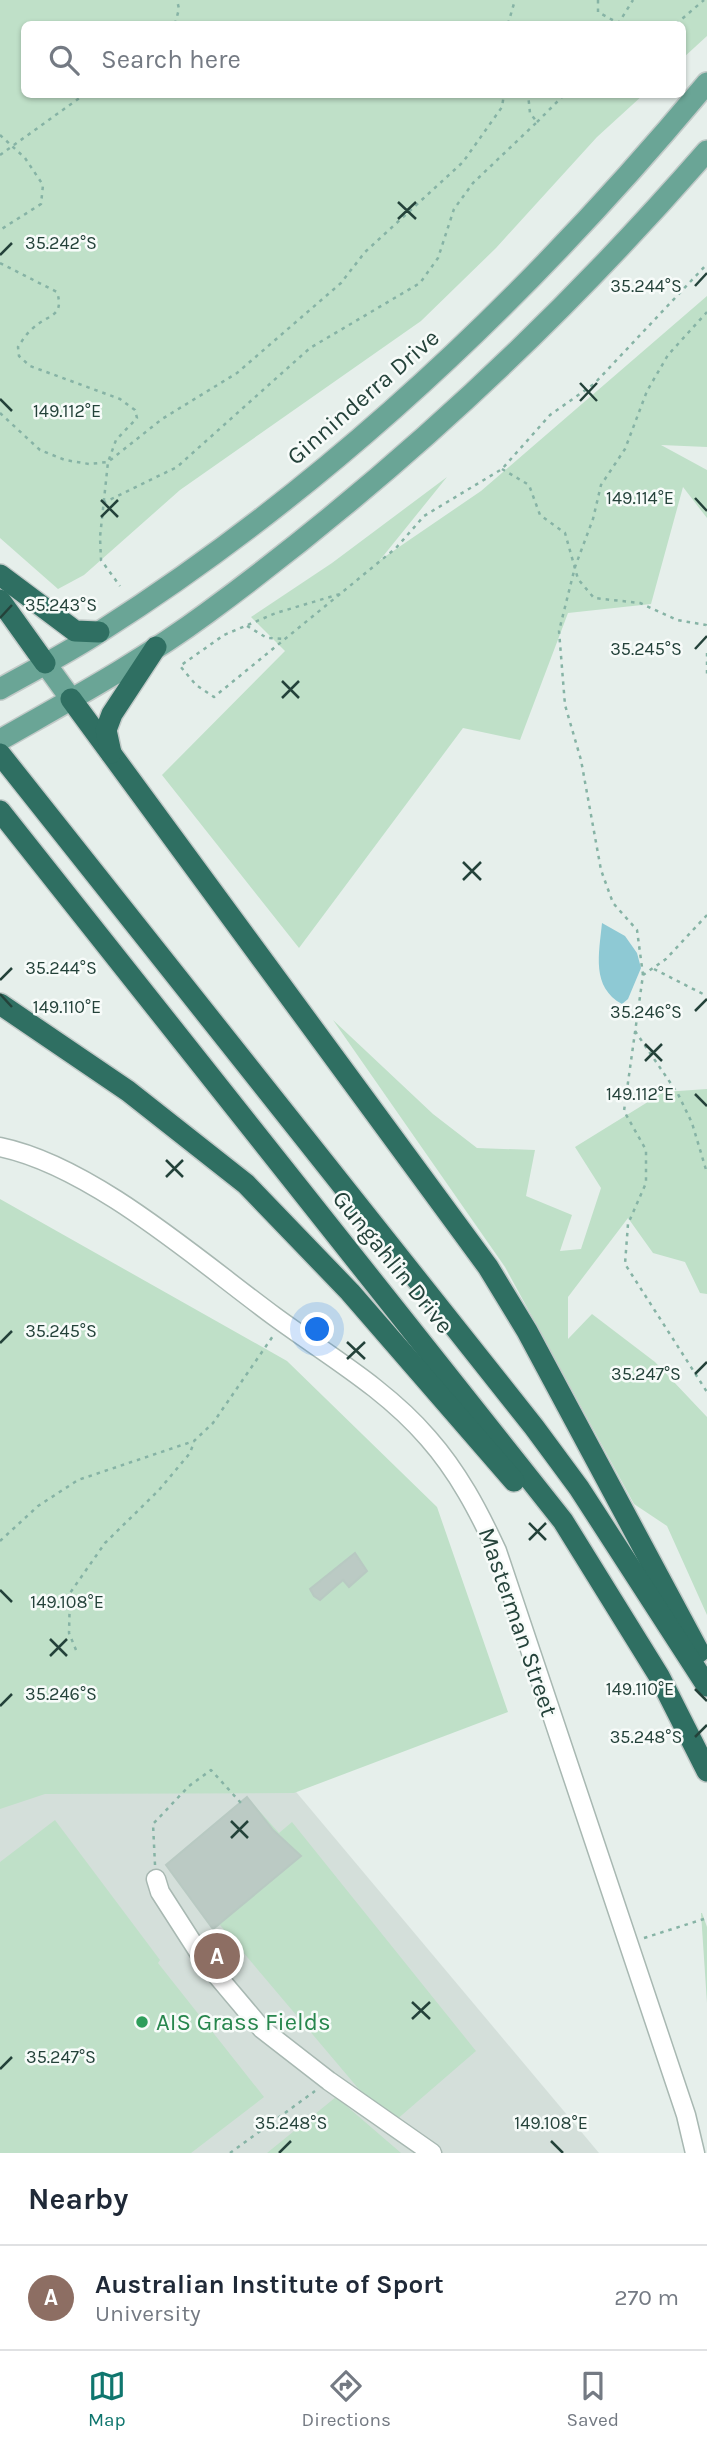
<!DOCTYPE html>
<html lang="en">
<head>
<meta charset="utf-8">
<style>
	body { margin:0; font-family:Karla,sans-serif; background:#f6f6f7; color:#1f2937 }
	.you { position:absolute; left:318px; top:1330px; width:24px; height:24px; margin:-18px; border:5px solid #fff; border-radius:50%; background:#1a73e8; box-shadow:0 0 0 10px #1a73e833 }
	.badge { display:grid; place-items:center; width:46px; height:46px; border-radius:50%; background:#0f766e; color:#fff; font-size:23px; font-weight:700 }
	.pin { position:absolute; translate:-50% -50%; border:4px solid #fff; box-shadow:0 2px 7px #0006 }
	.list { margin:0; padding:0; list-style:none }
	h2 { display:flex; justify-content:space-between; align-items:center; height:91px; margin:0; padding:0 28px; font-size:30px }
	h2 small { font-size:23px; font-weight:400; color:#747a83 }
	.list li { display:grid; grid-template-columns:46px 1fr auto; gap:21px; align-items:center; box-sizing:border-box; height:105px; padding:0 28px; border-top:2px solid #e0e1e3 }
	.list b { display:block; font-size:26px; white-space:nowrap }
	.list p { margin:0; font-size:23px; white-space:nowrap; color:#747a83 }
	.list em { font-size:23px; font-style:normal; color:#747a83 }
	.icon { flex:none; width:38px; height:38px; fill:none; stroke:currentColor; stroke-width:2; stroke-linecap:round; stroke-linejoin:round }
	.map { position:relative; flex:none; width:707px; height:2153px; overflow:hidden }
	.search { position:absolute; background:#fff; box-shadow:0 2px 5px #0004; left:21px; right:21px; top:21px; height:77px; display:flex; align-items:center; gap:18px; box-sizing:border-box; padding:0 24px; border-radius:10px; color:#747a83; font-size:26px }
	.sheet { height:196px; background:#fff }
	nav { display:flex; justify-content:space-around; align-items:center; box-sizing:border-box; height:98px; border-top:2px solid #e0e1e3; background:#fff; font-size:19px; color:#747a83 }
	nav a { display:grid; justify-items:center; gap:4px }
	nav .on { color:#0f766e }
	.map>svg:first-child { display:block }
	.built { fill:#d4dfda }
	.green { fill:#bfe0c8 }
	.water { fill:#8ec9d4 }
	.building { fill:#bbcac4; stroke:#b8c9c2; stroke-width:2 }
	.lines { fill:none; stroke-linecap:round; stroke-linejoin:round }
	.minor-casing { stroke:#a8b8b2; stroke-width:21 }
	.major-casing { stroke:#c2cac8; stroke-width:24 }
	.highway-casing { stroke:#c2cac8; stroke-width:24 }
	.path { stroke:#86b3a5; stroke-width:2.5; stroke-dasharray:3.5 5; stroke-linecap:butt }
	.minor { stroke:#fff; stroke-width:18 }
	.major { stroke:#6aa596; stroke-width:21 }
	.highway { stroke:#2f6f62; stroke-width:21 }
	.ticks { fill:none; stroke:#24423a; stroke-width:2.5 }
	.leisure-dot { fill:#2e9e5b; stroke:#f7fbf9; stroke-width:2.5 }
	.labels { text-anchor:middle; stroke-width:5; stroke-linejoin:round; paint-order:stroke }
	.street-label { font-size:24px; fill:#24423a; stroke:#f7fbf9 }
	.leisure-label { font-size:24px; fill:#27864d; stroke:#f7fbf9; text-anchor:start }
	.ticks-label { font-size:18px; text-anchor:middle; fill:#24423a; stroke:#f7fbf9; stroke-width:5; stroke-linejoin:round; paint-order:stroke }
</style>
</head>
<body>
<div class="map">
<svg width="707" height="2153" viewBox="0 0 707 2153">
	<rect width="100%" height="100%" fill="#e6efeb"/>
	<path class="built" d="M0,1568L224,1706L599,2153H0Z"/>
	<g class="green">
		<path d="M0,0H707V36L683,58L682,24H24V94L643,95L597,137L496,248L421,321L180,490L84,575L58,589L0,538Z"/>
		<path d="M707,296V447L661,445L707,470V518L683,487L651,604L568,613L520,740L463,728L299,948L162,775L285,651L251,617L332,563L447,477L380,560L481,491Z"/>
		<path d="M333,1020L433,1114L477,1148L535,1150L526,1196L572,1215L560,1251L581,1249L601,1188L575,1147L664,1092L707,1089V1294L700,1293L685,1262L653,1253L628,1218L568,1297V1339L592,1314L655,1362L707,1417V1615L667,1526L634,1504L505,1267Z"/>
		<path d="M0,1199L287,1361L437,1507L508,1712L294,1793L45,1794L0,1809Z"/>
		<path d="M247,1797L279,1833L292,1822L476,2051L395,2121L374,2107L220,1925L213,1929L166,1865Z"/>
		<path d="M55,1820L160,1960L158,1963L264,2097L191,2153H0V1862Z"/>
		<path d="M702,1913L707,1927V2003L701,1913Z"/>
		<path d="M336,2097L401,2153H266H267Z"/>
	</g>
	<path class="water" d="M602,923L625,936L637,953L641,968L628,999L622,1004C591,987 599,954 602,923Z"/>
	<g class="building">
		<path d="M355,1553L367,1571L349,1587L343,1580L320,1600L314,1596L310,1589Z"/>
		<path d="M247,1797L273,1830L301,1856L213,1929L166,1865Z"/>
	</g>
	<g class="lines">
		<defs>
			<g id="minor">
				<path d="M0,1147C92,1166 198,1260 274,1316C327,1355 385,1388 428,1438C458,1472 478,1510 497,1551L686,2115L695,2153"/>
				<path d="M156,1879L160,1892L203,1959L262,2029L329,2081L432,2153"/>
			</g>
			<g id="major">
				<path d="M45,663L71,699"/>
				<path d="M0,689C34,670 69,652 101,631C332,484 532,293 707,83"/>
				<path d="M0,740C70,700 142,661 207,613C389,479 559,321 707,151"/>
			</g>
			<g id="highway">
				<path d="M0,575L75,631L99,632"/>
				<path d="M0,600L45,663"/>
				<path d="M71,699L488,1267L527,1331L699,1652"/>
				<path d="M111,753L106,730L112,714L156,647"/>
				<path d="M0,754L534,1427L579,1488L707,1686"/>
				<path d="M0,811L563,1521L659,1676L707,1771"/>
				<path d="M0,1004L128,1091L246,1184L350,1292L514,1481"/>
			</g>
		</defs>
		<use href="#minor" class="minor-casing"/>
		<use href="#major" class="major-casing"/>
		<use href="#highway" class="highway-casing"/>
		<g class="path">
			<path d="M598,0V12L618,23"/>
			<path d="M175,24L179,9L177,0"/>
			<path d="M508,24L515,0"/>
			<path d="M618,24L633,0"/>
			<path d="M676,24L704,0"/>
			<path d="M537,122L565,94"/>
			<path d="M0,135L25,158L43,185L41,204L0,230"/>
			<path d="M0,155L85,94"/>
			<path d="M0,263L57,292C65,318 47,314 32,329C26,334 22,341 18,347L19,356L30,366L120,399L135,410L137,418L116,440L108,462L100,537L101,560L120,586"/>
			<path d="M0,413L40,450L65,460L89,464L108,462L162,419L237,373L341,283L365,252L463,162L502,107L504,94"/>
			<path d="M502,469L529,485L540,515L565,533L578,579L594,598L640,603L677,620L706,625L707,630"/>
			<path d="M103,503L177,467L310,348L420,283L438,258L454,209L473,183L537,122L530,113L528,94"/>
			<path d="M340,594L214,697L196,685L180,666L224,635L276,613L340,594L396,548L424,516L502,469L550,415L594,384L707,264"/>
			<path d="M247,626L267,638L286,639"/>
			<path d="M707,653V678"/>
			<path d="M707,915L666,959L643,975L624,1111L646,1150V1183L628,1224L625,1264L707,1392"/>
			<path d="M654,969L707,996"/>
			<path d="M643,975L637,930L613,903L601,870L581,760L565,705L559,631L575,567L593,519L601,485L625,449L647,391L668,355L707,312"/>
			<path d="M635,1031L678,1094L692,1123L707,1173"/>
			<path d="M0,1541L38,1506L78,1480L194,1441L213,1423L273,1336"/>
			<path d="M76,1650L69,1633L70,1593L105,1543L159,1490L190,1453L194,1442"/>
			<path d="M155,1865L153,1824L189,1786L211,1770L241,1803"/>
			<path d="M644,1938L707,1918"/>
			<path d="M230,2153L315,2091"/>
		</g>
		<use href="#minor" class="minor"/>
		<use href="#major" class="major"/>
		<use href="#highway" class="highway"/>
	</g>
	<path class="ticks" d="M398,202L416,219M398,219L416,202M0,255L12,243M695,286L707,273M580,383L597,401M0,399L12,411M580,401L597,383M695,498L707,511M101,500L118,517M101,517L118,500M0,618L12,605M695,649L707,636M282,681L299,698M282,698L299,681M463,862L481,880M463,880L481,862M0,980L12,968M0,994L12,1007M695,1011L707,999M645,1044L662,1061M645,1061L662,1044M695,1094L707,1106M166,1160L183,1177M166,1177L183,1160M347,1342L365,1359M0,1343L12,1331M347,1359L365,1342M695,1374L707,1362M529,1523L546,1540M529,1540L546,1523M0,1590L12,1602M50,1639L67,1656M50,1656L67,1639M695,1689L707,1701M0,1706L12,1694M695,1737L707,1725M231,1821L248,1838M231,1838L248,1821M412,2002L430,2019M412,2019L430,2002M0,2069L12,2057M551,2141L563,2153M279,2153L291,2141"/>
	<circle class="leisure-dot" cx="142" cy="2022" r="7"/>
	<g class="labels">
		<g class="street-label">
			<text transform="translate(363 397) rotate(-41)" y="8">Ginninderra Drive</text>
			<text transform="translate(393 1262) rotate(51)" y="8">Gungahlin Drive</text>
			<text transform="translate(518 1622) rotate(71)" y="8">Masterman Street</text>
		</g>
		<g class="leisure-label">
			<text x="156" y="2030">AIS Grass Fields</text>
		</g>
	</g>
	<g class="ticks-label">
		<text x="61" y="249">35.242°S</text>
		<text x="646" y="292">35.244°S</text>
		<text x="67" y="417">149.112°E</text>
		<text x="640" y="504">149.114°E</text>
		<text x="61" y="611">35.243°S</text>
		<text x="646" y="655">35.245°S</text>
		<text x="61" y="974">35.244°S</text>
		<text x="67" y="1013">149.110°E</text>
		<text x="646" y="1018">35.246°S</text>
		<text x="640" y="1100">149.112°E</text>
		<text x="61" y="1337">35.245°S</text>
		<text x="646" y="1380">35.247°S</text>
		<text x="67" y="1608">149.108°E</text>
		<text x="640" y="1695">149.110°E</text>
		<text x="61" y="1700">35.246°S</text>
		<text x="646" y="1743">35.248°S</text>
		<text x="61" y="2063">35.247°S</text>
		<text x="291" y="2129">35.248°S</text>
		<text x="551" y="2129">149.108°E</text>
	</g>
</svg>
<div class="you"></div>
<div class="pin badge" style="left:217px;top:1956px;background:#8d6e63">A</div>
<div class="search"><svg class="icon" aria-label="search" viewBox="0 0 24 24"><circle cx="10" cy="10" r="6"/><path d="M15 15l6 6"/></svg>Search here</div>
</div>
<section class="sheet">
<h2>Nearby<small></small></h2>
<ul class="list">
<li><span class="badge" style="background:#8d6e63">A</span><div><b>Australian Institute of Sport</b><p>University</p></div><em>270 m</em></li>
</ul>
</section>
<nav>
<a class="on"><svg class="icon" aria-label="map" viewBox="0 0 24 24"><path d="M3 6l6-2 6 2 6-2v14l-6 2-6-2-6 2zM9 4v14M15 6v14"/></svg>Map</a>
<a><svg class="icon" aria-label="directions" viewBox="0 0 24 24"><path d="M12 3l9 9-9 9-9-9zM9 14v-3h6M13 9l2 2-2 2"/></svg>Directions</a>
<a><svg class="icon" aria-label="saved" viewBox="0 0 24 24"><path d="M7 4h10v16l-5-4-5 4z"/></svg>Saved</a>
</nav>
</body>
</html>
